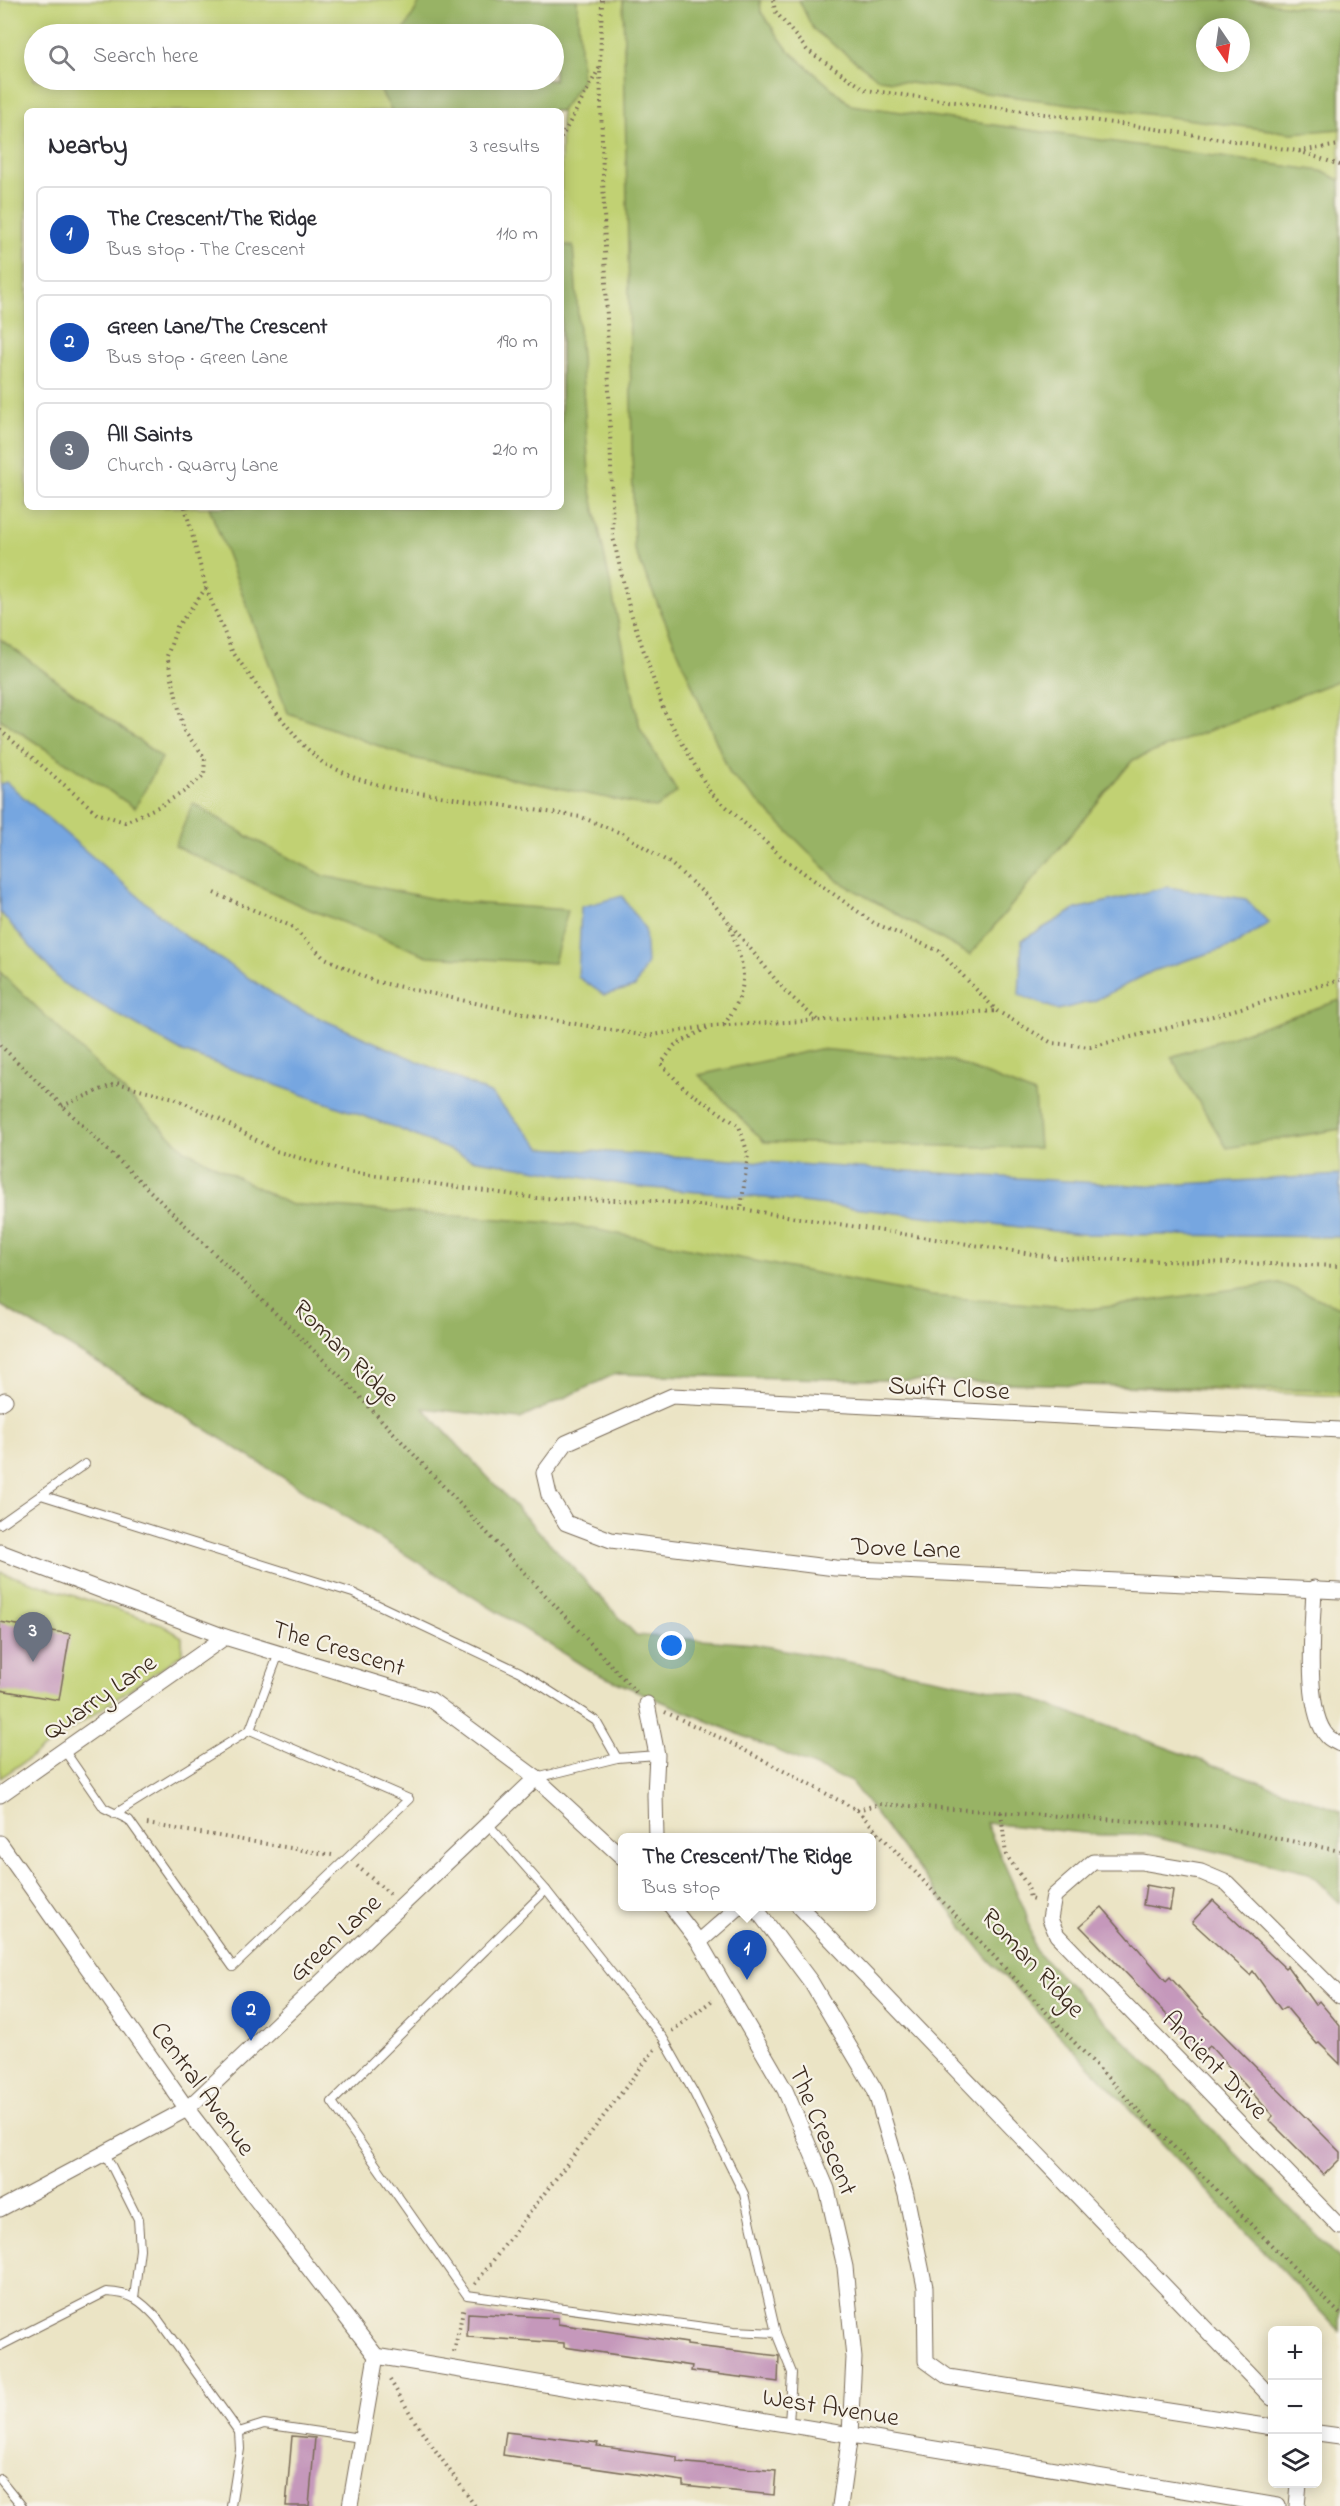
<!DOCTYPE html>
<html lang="en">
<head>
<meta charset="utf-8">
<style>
	body { margin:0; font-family:"Indie Flower",sans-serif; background:#f2f2f3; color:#2b2b33 }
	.controls { position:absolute; right:18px; bottom:18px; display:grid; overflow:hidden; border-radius:9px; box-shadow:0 3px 15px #0003 }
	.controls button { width:54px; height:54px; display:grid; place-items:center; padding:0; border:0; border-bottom:2px solid #e1e1e2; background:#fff; color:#2b2b33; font:30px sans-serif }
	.compass { position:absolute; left:1196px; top:18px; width:54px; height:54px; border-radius:50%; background:#fff; box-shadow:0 3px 15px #0003; rotate:167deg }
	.you { position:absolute; left:672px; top:1646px; width:21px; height:21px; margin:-15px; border:4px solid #fff; border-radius:50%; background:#1a73e8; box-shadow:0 0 0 9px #1a73e833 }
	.badge { display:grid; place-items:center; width:39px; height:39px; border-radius:50%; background:#d93025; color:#fff; font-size:20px; font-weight:700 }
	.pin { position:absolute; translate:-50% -50px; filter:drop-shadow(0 2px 3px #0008) }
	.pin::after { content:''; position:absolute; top:32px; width:21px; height:18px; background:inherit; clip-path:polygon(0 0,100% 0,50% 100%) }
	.popup { position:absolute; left:618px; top:1833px; width:258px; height:78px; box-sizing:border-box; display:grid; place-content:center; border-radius:9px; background:#fff; filter:drop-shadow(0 2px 4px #0005); font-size:20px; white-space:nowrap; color:#7c7c81 }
	.popup b { font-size:22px; color:#2b2b33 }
	.popup::after { content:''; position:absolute; left:50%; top:100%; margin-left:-12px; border:12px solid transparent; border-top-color:#fff }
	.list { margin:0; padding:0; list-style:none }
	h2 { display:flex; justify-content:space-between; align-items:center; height:78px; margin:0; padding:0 24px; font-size:26px }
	h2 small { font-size:20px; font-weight:400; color:#7c7c81 }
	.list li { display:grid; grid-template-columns:39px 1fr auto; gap:18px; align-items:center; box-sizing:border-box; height:96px; margin:0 12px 12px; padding:0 12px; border:2px solid #e1e1e2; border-radius:9px }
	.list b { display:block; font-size:22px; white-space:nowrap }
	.list p { margin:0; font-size:20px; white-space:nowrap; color:#7c7c81 }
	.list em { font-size:20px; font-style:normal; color:#7c7c81 }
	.icon { flex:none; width:33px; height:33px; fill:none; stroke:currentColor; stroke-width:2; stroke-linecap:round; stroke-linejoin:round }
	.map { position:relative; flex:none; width:1340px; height:2506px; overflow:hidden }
	.search { position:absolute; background:#fff; box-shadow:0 3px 15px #0003; left:24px; top:24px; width:540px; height:66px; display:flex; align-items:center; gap:15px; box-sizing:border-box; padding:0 21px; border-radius:33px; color:#7c7c81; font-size:22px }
	.panel { position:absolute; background:#fff; box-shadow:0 3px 15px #0003; left:24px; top:108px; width:540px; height:402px; border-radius:9px }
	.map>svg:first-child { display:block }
	.green { fill:#c1d173; stroke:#7e7e48; stroke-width:1.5; fill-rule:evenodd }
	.forest { fill:#98b365; stroke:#6a6e42; stroke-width:1.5; fill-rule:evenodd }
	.water { fill:#76a6e0; stroke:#58687f; stroke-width:1.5 }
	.building { fill:#c598bb }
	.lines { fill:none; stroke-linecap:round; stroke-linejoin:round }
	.service-casing { stroke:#796b58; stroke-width:10 }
	.minor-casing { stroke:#796b58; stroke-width:17 }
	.path { stroke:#796b58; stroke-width:4; stroke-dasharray:1.5 4.5; stroke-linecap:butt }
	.service { stroke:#fff; stroke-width:8 }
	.minor { stroke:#fff; stroke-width:15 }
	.labels { text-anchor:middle; stroke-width:4.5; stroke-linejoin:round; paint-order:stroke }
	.street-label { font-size:26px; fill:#3b2a1e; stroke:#f7f3e8 }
</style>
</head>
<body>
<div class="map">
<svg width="1340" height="2506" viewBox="0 0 1340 2506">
	<rect width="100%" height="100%" fill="#f7f3e8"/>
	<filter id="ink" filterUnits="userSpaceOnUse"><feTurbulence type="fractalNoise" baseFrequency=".0167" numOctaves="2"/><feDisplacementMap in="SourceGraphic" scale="12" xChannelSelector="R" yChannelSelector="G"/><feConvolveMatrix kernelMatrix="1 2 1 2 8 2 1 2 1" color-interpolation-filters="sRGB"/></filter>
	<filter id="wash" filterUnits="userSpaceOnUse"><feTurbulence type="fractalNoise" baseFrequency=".008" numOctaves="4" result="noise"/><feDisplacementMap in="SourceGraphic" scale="24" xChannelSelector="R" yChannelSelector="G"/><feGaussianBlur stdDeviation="1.35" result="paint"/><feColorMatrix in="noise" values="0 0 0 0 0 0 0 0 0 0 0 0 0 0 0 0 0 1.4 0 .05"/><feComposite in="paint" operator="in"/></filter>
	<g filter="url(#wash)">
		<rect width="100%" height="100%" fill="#ebe4c5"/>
		<g class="green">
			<path d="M0,0H1340V1396L325,1349L0,982V703L160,756L0,639ZM1205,27H1241V63H1205ZM34,34H554V80H34ZM27,111H561V507H27Z"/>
			<path d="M0,1572L159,1623L182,1637V1654L0,1778Z"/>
		</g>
		<g class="forest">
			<path d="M421,0H577L582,81L561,111H392L376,83L378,80H554V34H402Z"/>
			<path d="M623,0H760L761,12L788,50L851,105L1321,171L1340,180V680L1133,760L970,955L838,881L730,774L634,548Z"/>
			<path d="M799,0H1245L1340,12V129L1292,133L879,79L813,29ZM1205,27H1241V63H1205Z"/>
			<path d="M561,245L573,246L590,486L640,728L677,792L656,808L412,758L288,713L209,507H561Z"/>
			<path d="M0,639L162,758L135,808L0,719Z"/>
			<path d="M193,803L247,836L324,876L444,901L568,910L554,963L428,956L301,906L175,846Z"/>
			<path d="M0,972L185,1150L289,1204L568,1224L931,1296L1091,1309L1279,1283L1340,1307V1391L615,1374L520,1419L423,1408L636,1635L754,1644L1022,1695L1340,1811V1903L1309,1873L1145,1835H1101L986,1823L1026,1913L1035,1950L1340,2259V2331L985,1956L851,1782L593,1672L145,1391L0,1305Z"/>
			<path d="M1340,1000V1129L1227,1148L1171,1057Z"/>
			<path d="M819,1049L953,1061L1035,1094L1039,1148L764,1142L699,1075Z"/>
		</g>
		<g class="water">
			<path d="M6,782L182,934L290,1005L490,1093L542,1148L1146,1186L1340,1175V1237L1080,1234L765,1198L639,1187L471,1159L394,1127L183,1052L62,983L0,912V784Z"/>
			<path d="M1167,887L1246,899L1269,923L1235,945L1153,971L1094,1001L1058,1010L1019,995L1022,940L1076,909Z"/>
			<path d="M622,896L645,929L647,963L635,987L604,995L578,977L581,907Z"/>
		</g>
		<g id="blocks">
			<g class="building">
				<path d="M0,1622L70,1634L59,1700L0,1690Z"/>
				<path d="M1146,1885L1173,1890L1170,1910L1143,1905Z"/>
				<path d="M1213,1900L1285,1968L1287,1966L1315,2005L1319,2001L1340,2026V2064L1319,2043L1317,2044L1286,2007L1281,2010L1253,1971L1250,1975L1192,1922Z"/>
				<path d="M1102,1907L1166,1981L1170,1977L1202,2013L1340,2152V2159L1324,2175L1269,2120L1273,2116L1210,2046L1203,2052L1080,1926Z"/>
				<path d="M468,2313L558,2318V2324L687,2343V2345L779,2356L778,2382L691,2371L692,2366L564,2347V2343L467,2337Z"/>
				<path d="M506,2432L598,2443L597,2446L677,2457V2462L776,2471L774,2495L683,2486V2481L503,2455Z"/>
				<path d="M292,2436L315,2438L309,2506H286Z"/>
			</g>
		</g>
	</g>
	<g filter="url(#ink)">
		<use href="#blocks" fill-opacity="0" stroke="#796b58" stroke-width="1.5"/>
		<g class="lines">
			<defs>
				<g id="service">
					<path d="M41,1495L353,1593L520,1672L596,1721L617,1758"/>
					<path d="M0,1524L85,1464"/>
					<path d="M250,1730L279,1653"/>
					<path d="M64,1750L104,1808L129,1820L233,1967L409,1799L250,1730L115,1814"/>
					<path d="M536,1778L617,1758L657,1755"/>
					<path d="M488,1824L546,1890L663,2038L694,2093L744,2194L776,2333L792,2373L789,2424"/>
					<path d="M546,1890L332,2102L467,2295L734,2331L776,2333"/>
					<path d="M105,2153L138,2219L140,2249L134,2298"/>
					<path d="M0,2346L106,2292C132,2293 140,2300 157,2318L239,2432L240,2449L231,2506"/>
					<path d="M239,2432L264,2424L360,2438"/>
					<path d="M0,2479L22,2506"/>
				</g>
				<g id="minor">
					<path d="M0,1403L5,1400"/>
					<path d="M1340,1430L672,1396L566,1443L544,1473L549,1495L566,1523L611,1540L835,1568L1340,1591"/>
					<path d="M0,1552L225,1637L431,1700L536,1778L622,1857"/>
					<path d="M1314,1588C1313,1623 1303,1712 1328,1737C1331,1740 1336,1742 1340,1744"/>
					<path d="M647,1704L657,1755L655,1795L656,1838"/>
					<path d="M0,1795L225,1637"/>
					<path d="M0,1843L187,2109L376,2356"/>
					<path d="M671,1906L699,1942L785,2090L827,2189L845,2267L854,2358L850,2434L840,2506"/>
					<path d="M754,1906L811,1982L875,2090L906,2195L925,2287L926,2361L948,2377L1272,2427"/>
					<path d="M799,1906L1272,2398"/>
					<path d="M699,1942L740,1906"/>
					<path d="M1340,1996L1227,1883L1201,1872L1142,1862H1093L1054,1896L1050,1919L1057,1935L1340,2227"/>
					<path d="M0,2209L187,2109L536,1778"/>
					<path d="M376,2356L1278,2506"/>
					<path d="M1318,2433L1340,2436"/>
					<path d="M350,2506L376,2356"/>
					<path d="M1297,2506L1299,2484"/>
				</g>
			</defs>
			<use href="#service" class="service-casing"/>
			<use href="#minor" class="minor-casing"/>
			<g class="path">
				<path d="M602,0L600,67L613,537L629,607L664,711L710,792L783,858L874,923L939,951L997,1011L1052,1043L1090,1047L1188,1023L1340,980"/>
				<path d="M773,0L775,11L807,50L866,90L1143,127L1298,151L1340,165"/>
				<path d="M561,138L600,67"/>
				<path d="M1299,151L1340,145"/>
				<path d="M185,507L206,588L232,651L276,712L302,744L323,763L355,778L393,789L581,817L623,834L670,863L708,897L784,990L818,1021"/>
				<path d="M0,730L97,813L125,822L160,806L185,791L204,775L205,757L184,731L167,656L177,627L206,588"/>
				<path d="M214,893L291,926L323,957L373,981L559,1021L647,1036L710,1026L997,1011"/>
				<path d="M724,1025C753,983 744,969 729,923"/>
				<path d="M707,1028L675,1045L661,1064L684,1088L739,1126L748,1154L741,1209"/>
				<path d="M0,1045L343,1379L637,1693"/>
				<path d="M62,1106L117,1083L174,1098L219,1119L276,1151L343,1171L536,1198L656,1201L741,1209L1058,1258L1340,1266"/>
				<path d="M665,1712L727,1741L857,1810L1150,2123L1340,2314"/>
				<path d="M857,1810L880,1804L1222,1827L1340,1851"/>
				<path d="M1001,1812L1006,1855L1028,1886L1030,1899L1037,1901"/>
				<path d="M147,1824L332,1855"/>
				<path d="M357,1866L390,1894"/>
				<path d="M672,2031L714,1999"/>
				<path d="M475,2284L655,2049"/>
				<path d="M454,2352L464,2306"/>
				<path d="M390,2380L416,2423L475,2506"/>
			</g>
			<use href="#service" class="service"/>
			<use href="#minor" class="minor"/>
		</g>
	</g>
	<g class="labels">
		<g class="street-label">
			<text transform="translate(347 1352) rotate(45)" y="9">Roman Ridge</text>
			<text transform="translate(949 1387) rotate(3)" y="9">Swift Close</text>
			<text transform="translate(906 1547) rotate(2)" y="9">Dove Lane</text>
			<text transform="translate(339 1647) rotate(17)" y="9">The Crescent</text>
			<text transform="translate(99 1696) rotate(-35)" y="9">Quarry Lane</text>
			<text transform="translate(334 1937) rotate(-43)" y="9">Green Lane</text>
			<text transform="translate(1034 1962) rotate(47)" y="9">Roman Ridge</text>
			<text transform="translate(1216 2064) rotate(46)" y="9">Ancient Drive</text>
			<text transform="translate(204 2088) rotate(54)" y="9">Central Avenue</text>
			<text transform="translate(824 2130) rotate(67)" y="9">The Crescent</text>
			<text transform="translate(831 2406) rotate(9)" y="9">West Avenue</text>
		</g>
	</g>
</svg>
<div class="controls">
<button>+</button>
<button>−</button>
<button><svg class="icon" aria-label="layers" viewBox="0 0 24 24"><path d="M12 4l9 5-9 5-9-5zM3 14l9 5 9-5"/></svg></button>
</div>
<svg class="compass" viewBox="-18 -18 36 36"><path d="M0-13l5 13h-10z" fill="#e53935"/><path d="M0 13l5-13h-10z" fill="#7c7c81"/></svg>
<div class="you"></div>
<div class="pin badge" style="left:747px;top:1980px;background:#1a4fb4">1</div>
<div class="popup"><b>The Crescent/The Ridge</b>Bus stop</div>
<div class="pin badge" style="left:251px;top:2041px;background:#1a4fb4">2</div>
<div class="pin badge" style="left:33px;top:1662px;background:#6b7280">3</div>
<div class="search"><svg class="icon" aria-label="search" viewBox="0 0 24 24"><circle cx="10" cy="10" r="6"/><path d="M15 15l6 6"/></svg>Search here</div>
<section class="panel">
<h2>Nearby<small>3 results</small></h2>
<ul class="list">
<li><span class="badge" style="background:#1a4fb4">1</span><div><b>The Crescent/The Ridge</b><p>Bus stop · The Crescent</p></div><em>110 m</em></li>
<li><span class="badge" style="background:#1a4fb4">2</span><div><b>Green Lane/The Crescent</b><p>Bus stop · Green Lane</p></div><em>190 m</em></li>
<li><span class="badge" style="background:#6b7280">3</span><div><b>All Saints</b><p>Church · Quarry Lane</p></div><em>210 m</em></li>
</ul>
</section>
</div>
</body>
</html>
